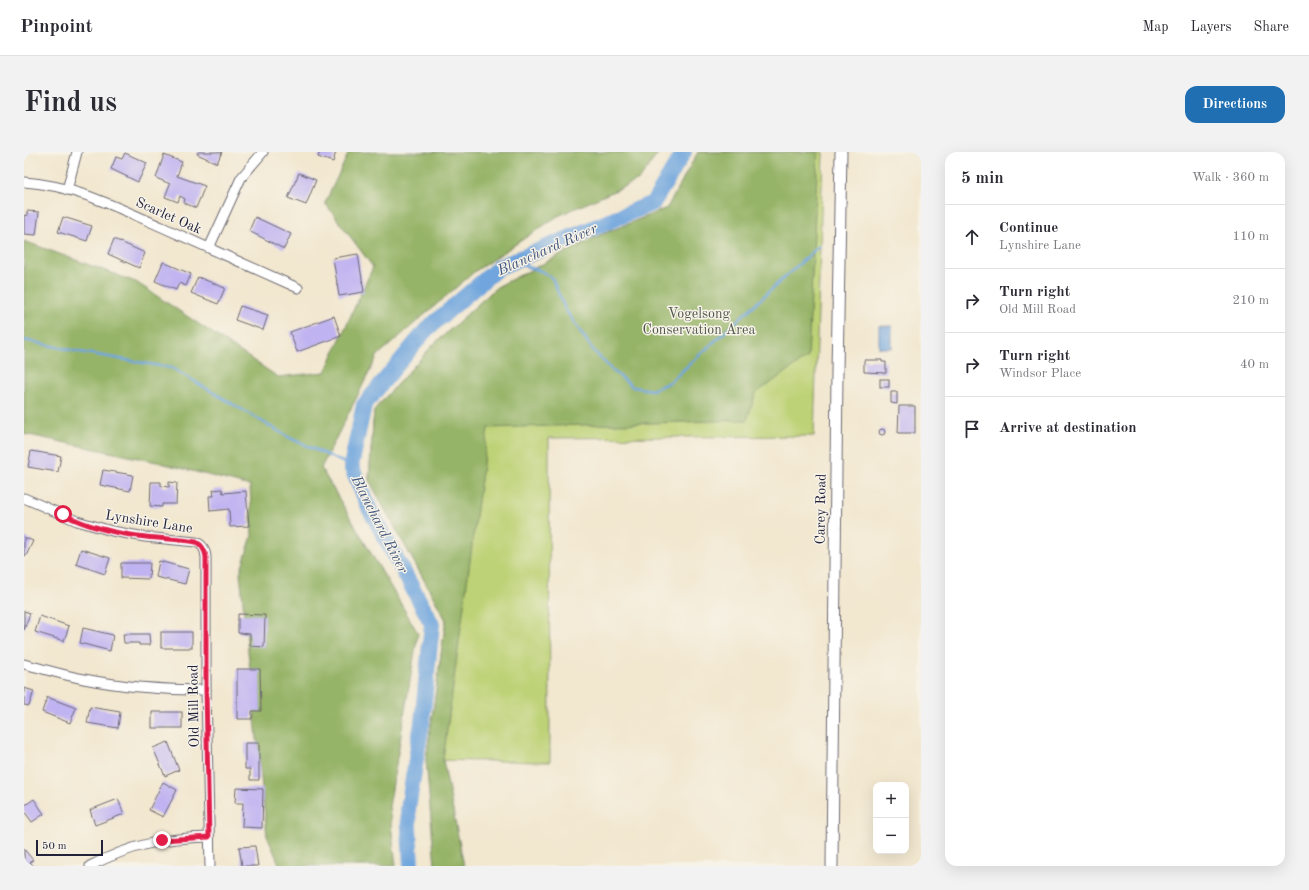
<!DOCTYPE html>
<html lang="en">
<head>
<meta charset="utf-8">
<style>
	body { margin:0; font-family:"Old Standard TT",serif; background:#f2f2f3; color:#2b2b33 }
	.controls { position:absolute; right:12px; bottom:12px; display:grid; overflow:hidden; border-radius:8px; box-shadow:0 4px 16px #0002 }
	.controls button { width:36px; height:36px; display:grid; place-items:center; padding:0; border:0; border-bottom:1px solid #e1e1e2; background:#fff; color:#2b2b33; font:20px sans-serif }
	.scale { position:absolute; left:12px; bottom:10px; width:67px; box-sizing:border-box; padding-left:4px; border:2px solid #22223b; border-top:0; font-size:11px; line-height:14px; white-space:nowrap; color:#22223b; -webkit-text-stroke:3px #f7f3e8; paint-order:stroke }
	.stop { position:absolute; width:12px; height:12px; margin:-9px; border:3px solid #e11d48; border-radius:50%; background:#fff }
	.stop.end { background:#e11d48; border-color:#fff; box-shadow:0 1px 4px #0008 }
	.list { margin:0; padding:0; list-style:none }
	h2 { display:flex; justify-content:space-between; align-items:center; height:52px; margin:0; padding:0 16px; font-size:17px }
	h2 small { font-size:13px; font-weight:400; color:#7c7c81 }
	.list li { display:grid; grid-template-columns:26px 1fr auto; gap:12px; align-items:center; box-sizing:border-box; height:64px; padding:0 16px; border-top:1px solid #e1e1e2 }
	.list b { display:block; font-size:15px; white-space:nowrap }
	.list p { margin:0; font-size:13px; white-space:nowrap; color:#7c7c81 }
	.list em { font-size:13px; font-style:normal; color:#7c7c81 }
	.icon { flex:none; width:22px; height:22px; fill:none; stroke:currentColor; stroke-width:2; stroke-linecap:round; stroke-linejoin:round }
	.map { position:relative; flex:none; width:897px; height:714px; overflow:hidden; border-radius:12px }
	header { display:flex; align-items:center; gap:24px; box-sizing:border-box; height:56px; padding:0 20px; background:#fff; border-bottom:1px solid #e1e1e2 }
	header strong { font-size:19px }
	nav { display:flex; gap:22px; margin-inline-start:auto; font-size:14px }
	.intro { display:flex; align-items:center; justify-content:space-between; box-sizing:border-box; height:96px; padding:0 24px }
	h1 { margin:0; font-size:28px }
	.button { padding:10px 18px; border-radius:12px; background:#1f6fb2; color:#fff; font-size:14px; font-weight:700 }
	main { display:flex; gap:24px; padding:0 24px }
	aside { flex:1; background:#fff; border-radius:12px; box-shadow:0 4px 16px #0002 }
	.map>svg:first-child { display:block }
	.green { fill:#bdd276; stroke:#707a58 }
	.forest { fill:#96b467; stroke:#5c6b51 }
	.water { fill:#70a5dd; stroke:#49648c }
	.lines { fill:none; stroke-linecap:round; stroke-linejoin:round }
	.stream { stroke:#70a5dd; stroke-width:2.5 }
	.river { stroke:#70a5dd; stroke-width:16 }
	.building { fill:#c0b3f1 }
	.minor-casing { stroke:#6b676f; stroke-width:11 }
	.major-casing { stroke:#6b676f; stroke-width:13 }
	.minor { stroke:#fff; stroke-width:9 }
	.major { stroke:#fff; stroke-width:11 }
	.route { stroke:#e11d48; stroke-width:5 }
	.labels { text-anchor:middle; stroke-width:3; stroke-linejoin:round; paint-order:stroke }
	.street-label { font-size:14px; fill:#22223b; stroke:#f7f3e8 }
	.park-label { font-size:14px; fill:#50574d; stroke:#f7f3e8 }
	.water-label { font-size:15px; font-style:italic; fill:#41567c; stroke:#f7f3e8 }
</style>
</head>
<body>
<header>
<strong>Pinpoint</strong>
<nav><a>Map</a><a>Layers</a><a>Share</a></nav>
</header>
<div class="intro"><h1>Find us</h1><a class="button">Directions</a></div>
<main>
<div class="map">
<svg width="897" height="714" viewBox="0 0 897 714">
	<rect width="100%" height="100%" fill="#f7f3e8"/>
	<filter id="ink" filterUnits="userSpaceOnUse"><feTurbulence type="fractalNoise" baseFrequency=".025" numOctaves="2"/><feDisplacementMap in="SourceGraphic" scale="8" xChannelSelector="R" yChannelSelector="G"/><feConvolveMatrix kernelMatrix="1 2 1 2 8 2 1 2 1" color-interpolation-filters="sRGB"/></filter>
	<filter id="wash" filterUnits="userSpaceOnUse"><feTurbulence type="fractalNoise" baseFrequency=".012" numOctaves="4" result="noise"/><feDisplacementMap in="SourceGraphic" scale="16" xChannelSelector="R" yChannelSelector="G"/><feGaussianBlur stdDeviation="0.9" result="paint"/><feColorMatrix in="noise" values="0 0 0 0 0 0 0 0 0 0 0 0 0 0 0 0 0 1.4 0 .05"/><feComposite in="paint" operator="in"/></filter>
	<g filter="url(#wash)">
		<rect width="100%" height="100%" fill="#f2e7cf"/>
		<path class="green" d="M674,0H799L790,284L525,286L526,610L402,608L422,468L345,328L350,258L408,194L473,135L574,84L643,56Z"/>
		<g class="forest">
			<path d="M325,0H635L615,28L534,64L450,120L354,203L297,316L394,481L365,655L372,714H256L243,684L216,421L228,384L226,334L133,310L0,282V89L112,130L254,225L301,220L349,115L301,51Z"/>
			<path d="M674,0H794L784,205L732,241L723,268L464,276L419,608L440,714H411L402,608L422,468L345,328L350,258L408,194L473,135L574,84L643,56Z"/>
		</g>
		<rect class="water" x="855" y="174" width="13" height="22"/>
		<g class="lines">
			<g class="stream">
				<path d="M488,110L517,119L528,126L541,157L569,198L588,218L609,235L628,238L646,230L795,94"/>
				<path d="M0,188L56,200L148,216L266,286L327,314"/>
			</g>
			<path class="river" d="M387,714L384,657L398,570L408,472L346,358L327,314L340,253L402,178L475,115L629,51L660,0"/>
		</g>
		<g id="blocks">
			<g class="building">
				<path d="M174,0H198L193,11L173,2Z"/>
				<path d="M296,0H312L309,10L294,5Z"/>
				<path d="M101,1L123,11L114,30L87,17L92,5L98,7Z"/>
				<path d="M140,3L158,10L153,24L181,34L172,56L160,51L161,47L156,44L154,50L141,45L146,32L132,26Z"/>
				<path d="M275,21L292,28L282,53L264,46Z"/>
				<path d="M3,59L15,60L12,83L0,82V63L3,64Z"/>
				<path d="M39,65L68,74L63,89L34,80Z"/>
				<path d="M231,65L267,82L260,97L225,79Z"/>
				<path d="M90,87L121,101L115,116L84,102Z"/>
				<path d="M334,102L340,140L315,144L309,106Z"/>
				<path d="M139,110L167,122L162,134L155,131L152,138L131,129Z"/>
				<path d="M174,125L201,136L194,152L167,141Z"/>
				<path d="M216,154L244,163L239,178L211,168Z"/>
				<path d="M310,164L317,184L273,200L266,180Z"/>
				<path d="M840,208H858V210H862V221L840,220Z"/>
				<rect x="856" y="227" width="9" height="8"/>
				<path d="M867,240H873V252L867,251Z"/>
				<path d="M875,254H891V281H874Z"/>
				<circle cx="858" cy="280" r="3"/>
				<path d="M7,299L37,304L34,320L4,315Z"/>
				<path d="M79,318L109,323L106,339L76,333Z"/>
				<path d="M127,330H137V334L145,335V330L153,331L152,352H138V355L126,354Z"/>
				<path d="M198,337L199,341L222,339L225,374L206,375L205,357L186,359L185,344H190L189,338Z"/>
				<path d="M0,385L9,389L2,404L0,403Z"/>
				<path d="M57,397L86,406L81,422L52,412Z"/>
				<path d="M135,409L165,417L161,432L132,425Z"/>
				<path d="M97,411H126L125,427L97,426Z"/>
				<path d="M0,459L6,461L0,478Z"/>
				<path d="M214,462L241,463L240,495L226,494V482L214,481Z"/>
				<path d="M16,464L45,474L40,489L11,480Z"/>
				<path d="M59,476L89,483L86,499L56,491Z"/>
				<rect x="137" y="480" width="31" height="16"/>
				<path d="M99,482H125L126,493H115V491H100Z"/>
				<path d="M213,517H236L237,559H228V567H213Z"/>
				<path d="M0,536L10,539L5,554L0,553Z"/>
				<path d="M23,545L52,556L46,571L18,560Z"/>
				<path d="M66,555L96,560L94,576L63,571Z"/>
				<rect x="128" y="560" width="30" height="16"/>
				<path d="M144,590L155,618L141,624L129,596Z"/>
				<path d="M221,591H235V628H226V617H221Z"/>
				<path d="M139,630L153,638L139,665L125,658Z"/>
				<path d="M212,636L239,637L238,676L218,675L219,651H211Z"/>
				<path d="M10,647L20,662L8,670L0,659V654Z"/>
				<path d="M94,647L100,662L71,673L66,658Z"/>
				<path d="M231,694L234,714H218L215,695Z"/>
				<path d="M0,697L9,708L6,710L10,714H0Z"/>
			</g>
		</g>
	</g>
	<g filter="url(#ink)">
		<use href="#blocks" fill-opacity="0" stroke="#6b676f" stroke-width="1"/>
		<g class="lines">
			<defs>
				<g id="minor">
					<path d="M0,30C49,33 94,56 138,75C183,95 229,116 274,136"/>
					<path d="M43,38L53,0"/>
					<path d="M185,96L217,26L239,0"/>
					<path d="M0,346L53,369L88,379L121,385L172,390C179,393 181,397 182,405V538L186,714"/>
					<path d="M0,512C20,517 39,523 60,527C100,535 141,538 182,538"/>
					<path d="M66,714C107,693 139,686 185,685"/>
				</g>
				<path id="major" d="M808,714L813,220L817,0"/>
			</defs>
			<use href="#minor" class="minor-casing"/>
			<use href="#major" class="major-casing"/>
			<use href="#minor" class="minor"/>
			<use href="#major" class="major"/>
		</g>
	</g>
	<g class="lines" filter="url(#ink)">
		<path class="route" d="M39,362C64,375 94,382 122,385C139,387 156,387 172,390C178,393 181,397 182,405V538L185,685L138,688"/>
	</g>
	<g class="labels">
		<g class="street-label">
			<text transform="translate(145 63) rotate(24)" y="5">Scarlet Oak</text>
			<text transform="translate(796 357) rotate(-89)" y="5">Carey Road</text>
			<text transform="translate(125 369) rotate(9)" y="5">Lynshire Lane</text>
			<text transform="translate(169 554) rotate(-91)" y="5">Old Mill Road</text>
		</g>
		<g class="park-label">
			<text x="675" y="166">Vogelsong<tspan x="675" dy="16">Conservation Area</tspan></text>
		</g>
		<g class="water-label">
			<text transform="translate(523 97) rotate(-24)" y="5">Blanchard River</text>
			<text transform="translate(356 372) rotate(63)" y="5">Blanchard River</text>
		</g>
	</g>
</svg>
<div class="controls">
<button>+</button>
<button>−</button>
</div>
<div class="scale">50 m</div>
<div class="stop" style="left:39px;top:362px"></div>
<div class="stop end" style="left:138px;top:688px"></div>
</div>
<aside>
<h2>5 min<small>Walk · 360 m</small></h2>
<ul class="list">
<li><svg class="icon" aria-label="ahead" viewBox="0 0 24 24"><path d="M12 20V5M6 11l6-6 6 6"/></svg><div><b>Continue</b><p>Lynshire Lane</p></div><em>110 m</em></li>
<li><svg class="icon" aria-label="right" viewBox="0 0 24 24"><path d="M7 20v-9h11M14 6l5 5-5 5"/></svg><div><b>Turn right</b><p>Old Mill Road</p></div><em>210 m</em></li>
<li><svg class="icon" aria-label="right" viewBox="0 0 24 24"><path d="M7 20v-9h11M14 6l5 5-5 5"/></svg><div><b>Turn right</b><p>Windsor Place</p></div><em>40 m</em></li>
<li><svg class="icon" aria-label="arrive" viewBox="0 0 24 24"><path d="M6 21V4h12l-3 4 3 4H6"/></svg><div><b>Arrive at destination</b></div></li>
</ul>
</aside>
</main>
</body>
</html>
